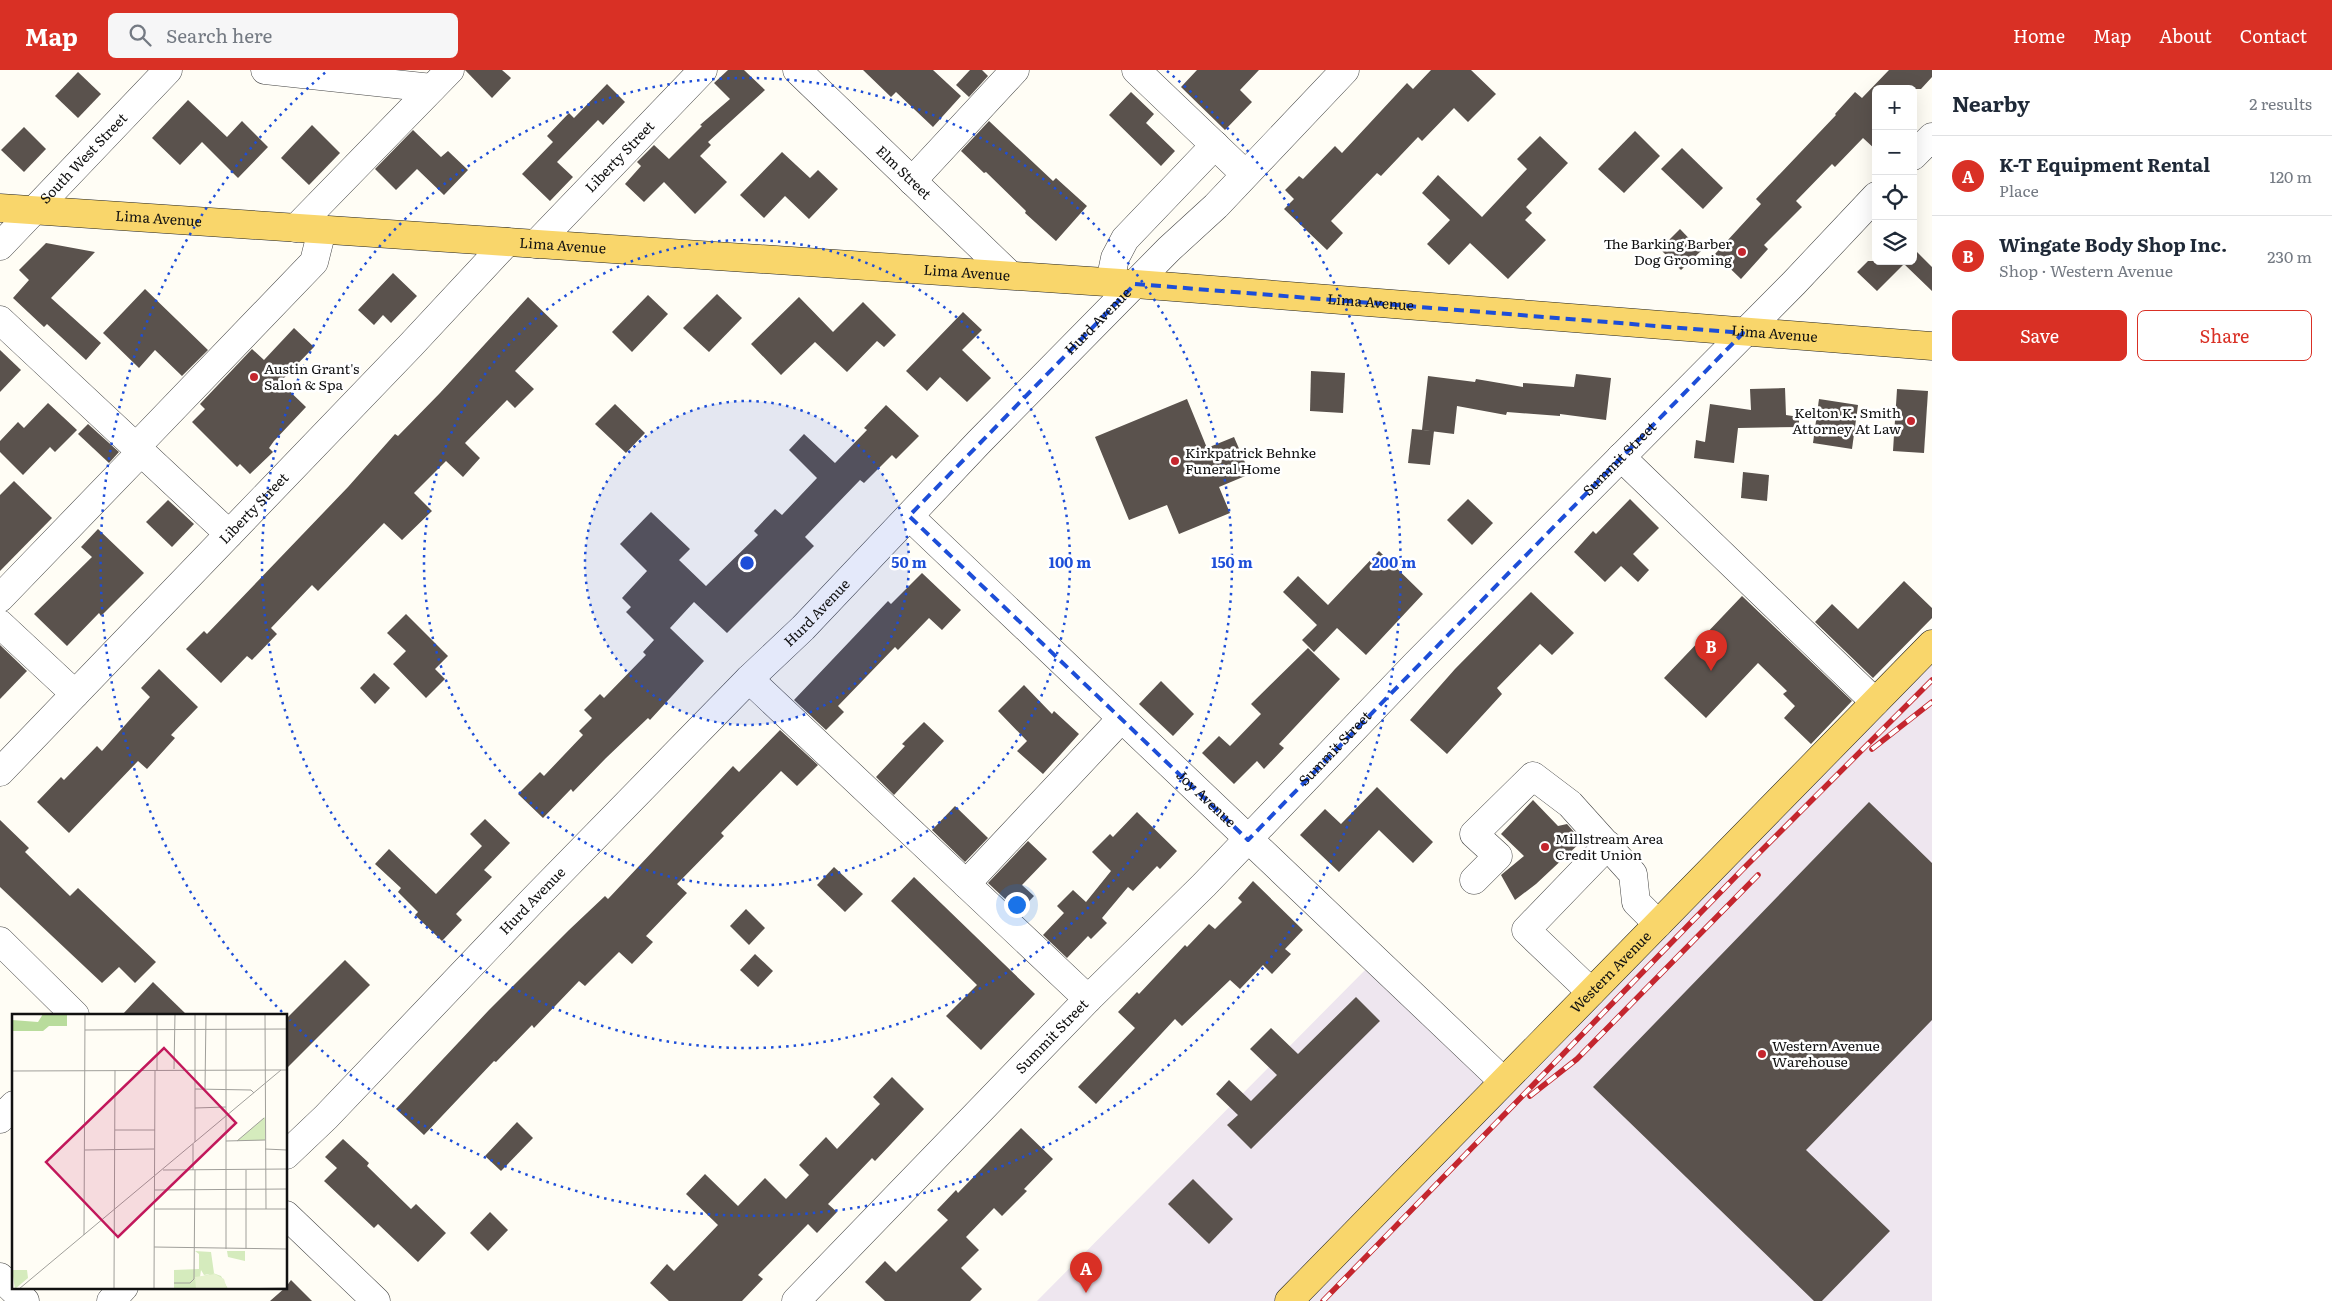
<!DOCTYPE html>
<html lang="en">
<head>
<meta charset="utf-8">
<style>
	body { margin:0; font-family:Literata,serif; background:#f6f6f7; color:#1f2937 }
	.controls { position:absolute; right:15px; top:15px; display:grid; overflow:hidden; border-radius:8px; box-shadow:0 5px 20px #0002 }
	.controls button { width:45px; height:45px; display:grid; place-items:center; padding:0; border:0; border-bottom:1px solid #e0e1e3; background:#fff; color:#1f2937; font:25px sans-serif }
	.you { position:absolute; left:1016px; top:834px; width:18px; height:18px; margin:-12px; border:4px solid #fff; border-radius:50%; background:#1a73e8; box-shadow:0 0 0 8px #1a73e833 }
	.badge { display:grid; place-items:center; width:32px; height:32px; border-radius:50%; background:#d93025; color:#fff; font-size:16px; font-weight:700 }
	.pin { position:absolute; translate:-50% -41px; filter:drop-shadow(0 1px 2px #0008) }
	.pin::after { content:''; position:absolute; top:26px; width:18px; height:15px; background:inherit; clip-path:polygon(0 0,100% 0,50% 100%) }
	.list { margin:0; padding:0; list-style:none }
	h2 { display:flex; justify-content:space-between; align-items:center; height:65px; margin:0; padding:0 20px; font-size:21px }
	h2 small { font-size:16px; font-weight:400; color:#747a83 }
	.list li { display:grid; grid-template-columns:32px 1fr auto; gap:15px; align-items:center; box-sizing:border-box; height:80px; padding:0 20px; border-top:1px solid #e0e1e3 }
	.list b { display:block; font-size:19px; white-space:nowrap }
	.list p { margin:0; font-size:16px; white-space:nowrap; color:#747a83 }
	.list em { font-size:16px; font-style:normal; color:#747a83 }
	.actions { display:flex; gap:10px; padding:15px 20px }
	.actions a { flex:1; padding:11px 0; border:1px solid #d93025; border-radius:8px; text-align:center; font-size:18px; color:#d93025 }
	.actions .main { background:#d93025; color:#fff }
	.icon { flex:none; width:28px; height:28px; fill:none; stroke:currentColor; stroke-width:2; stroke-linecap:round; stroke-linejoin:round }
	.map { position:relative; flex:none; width:1932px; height:1231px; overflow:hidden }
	header { display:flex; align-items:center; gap:30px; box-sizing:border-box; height:70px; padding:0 25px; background:#d93025; color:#fff }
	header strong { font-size:24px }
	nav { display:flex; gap:28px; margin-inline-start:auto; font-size:18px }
	.search { width:350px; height:45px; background:#f6f6f7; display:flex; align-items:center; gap:12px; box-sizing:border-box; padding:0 18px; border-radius:8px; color:#747a83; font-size:19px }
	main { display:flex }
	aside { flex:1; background:#fff }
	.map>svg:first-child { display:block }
	.industrial { fill:#eee6ef }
	.building { fill:#5a524d }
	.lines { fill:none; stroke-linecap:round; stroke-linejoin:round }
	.minor-casing { stroke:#444; stroke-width:29 }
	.major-casing { stroke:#222; stroke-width:29 }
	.minor { stroke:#fff; stroke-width:28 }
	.major { stroke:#f9d66b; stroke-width:28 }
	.rail-casing { stroke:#c4262e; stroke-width:5.5 }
	.rail { stroke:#fff; stroke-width:4; stroke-dasharray:11; stroke-linecap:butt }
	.marked { fill:none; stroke:#1d4ed8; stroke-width:4; stroke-dasharray:10 6; stroke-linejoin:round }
	.ring { fill:none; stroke:#1d4ed8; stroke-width:2.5; stroke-dasharray:2.5 5 }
	.poi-dot { fill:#c4262e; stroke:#fff; stroke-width:2 }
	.labels { text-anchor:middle; stroke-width:5; stroke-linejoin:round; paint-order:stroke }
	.street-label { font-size:14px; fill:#111; stroke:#fff }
	.poi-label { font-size:14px; fill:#111; stroke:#fff; text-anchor:start }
	.inset-road { fill:none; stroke:#a09f9a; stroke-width:1 }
	.view { fill:#c2185b; fill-opacity:0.15; stroke:#c2185b; stroke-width:2.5 }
	.inset-edge { fill:none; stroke:#111; stroke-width:2.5 }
	.centre { fill:#1d4ed8; stroke:#fff; stroke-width:2.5 }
	.ring-label { font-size:15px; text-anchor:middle; font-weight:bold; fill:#1d4ed8; stroke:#fff; stroke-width:5; stroke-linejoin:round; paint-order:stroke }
</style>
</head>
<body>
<header>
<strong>Map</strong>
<div class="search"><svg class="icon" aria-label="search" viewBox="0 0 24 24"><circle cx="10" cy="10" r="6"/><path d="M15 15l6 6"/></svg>Search here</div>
<nav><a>Home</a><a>Map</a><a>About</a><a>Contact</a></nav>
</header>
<main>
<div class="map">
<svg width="1932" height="1231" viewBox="0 0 1932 1231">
	<rect width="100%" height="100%" fill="#fffdf5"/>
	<path class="industrial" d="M1932,574V1231H1037L1375,890L1503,1011Z"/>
	<g class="building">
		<path d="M465,0H502L511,8L492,28Z"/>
		<path d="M728,0H744L765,20L708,72L711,75L700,86L727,112L695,144L664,112L644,132L625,114L641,96L637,92L654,75L669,89L702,56L700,55L730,29L714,13Z"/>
		<path d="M863,0H933L961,26L933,57L896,22L891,27Z"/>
		<path d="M970,0H982L988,6L969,27L956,15Z"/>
		<path d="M1197,0H1259L1240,20L1252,32L1225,60L1181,17Z"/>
		<path d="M1431,0H1471L1496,24L1468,52L1454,38L1422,71L1418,67L1381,106L1377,103L1331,151L1343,163L1327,180L1284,139L1294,129L1285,120L1299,106L1303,109L1335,76L1342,83L1407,13L1413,19Z"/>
		<path d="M1889,0H1932V7L1921,19H1876V80L1863,68L1835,97L1832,94L1796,131L1802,137L1764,175L1768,179L1741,209L1715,184L1761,134L1756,129L1836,45L1835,44L1855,22L1862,28Z"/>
		<path d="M78,2L101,24L78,48L55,26Z"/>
		<path d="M607,14L625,32L603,55L598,50L557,92L573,107L550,131L522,104L553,72L547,66L569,43L574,48Z"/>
		<path d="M1131,22L1154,44L1146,53L1175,81L1161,96L1109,45Z"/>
		<path d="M188,30L227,67L242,51L268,77L238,108L202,72L180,95L152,68Z"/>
		<path d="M989,51L1053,111L1056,108L1087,136L1056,171L1025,143L1026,141L986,102L984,103L961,81Z"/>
		<path d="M312,55L340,83L309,115L281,88Z"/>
		<path d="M24,57L46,79L24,102L1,80Z"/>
		<path d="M413,60L441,87L448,81L468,100L444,125L417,99L396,120L375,99Z"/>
		<path d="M1635,61L1660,86L1624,123L1598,99Z"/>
		<path d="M1540,66L1568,93L1526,137L1532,143L1525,150L1546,170L1508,209L1470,173L1449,195L1427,174L1450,150L1422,123L1438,105L1482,147L1527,99L1517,89Z"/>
		<path d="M1682,78L1723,118L1703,139L1661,99Z"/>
		<path d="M782,82L810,108L818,100L838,119L809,149L785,126L764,148L740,125Z"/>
		<path d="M1680,159L1701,181L1681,200L1660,179Z"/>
		<path d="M46,173L95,182L51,228L101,273L86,290L47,254L44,257L13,228L29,210L19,200Z"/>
		<path d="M1913,178L1932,197V221L1904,194L1877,221L1857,202L1868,191H1913Z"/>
		<path d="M393,203L417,226L391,253L383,245L374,255L358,240Z"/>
		<path d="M145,219L208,280L182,306L155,280L139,298L103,263Z"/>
		<path d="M717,224L742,248L709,282L683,258Z"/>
		<path d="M648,225L668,244L632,282L612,262Z"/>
		<path d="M528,227L558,256L515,301L534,319L515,338L507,330L465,373L480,388L463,407L446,391L414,423L432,441L402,470L384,453L318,521L312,515L271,558L277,564L252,590L247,586L221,613L186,579L204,561L207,564L348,417L395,364L398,366L440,323Z"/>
		<path d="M799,227L833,262L863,232L896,265L884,277L877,271L847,302L815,272L781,305L751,274Z"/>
		<path d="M963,242L982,260L962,280L991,308L967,332L940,307L927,321L906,301Z"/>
		<path d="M294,258L314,277L280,312L306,337L274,371L269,378L273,382L250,404L240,394L237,397L192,352L205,339L200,334L252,279L264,290Z"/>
		<path d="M0,280L21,300L0,322Z"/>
		<path d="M1311,301L1345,303L1343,343L1310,341Z"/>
		<path d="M1576,304L1611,308L1606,350L1560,344V346L1507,342L1506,345L1457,336L1454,364L1422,360L1428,306L1475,312L1476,309L1523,317V313L1574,317Z"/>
		<path d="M1785,318L1786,345L1799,347V357L1738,358L1734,393L1694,388L1696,370L1705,372L1710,334L1751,340L1750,319Z"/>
		<path d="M1897,319L1928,321L1924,383L1893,381Z"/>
		<path d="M1187,329L1207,378L1234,367L1250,404L1219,417L1230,443L1179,464L1167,435L1129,450L1095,367Z"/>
		<path d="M1819,329L1858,335L1852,379L1813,373Z"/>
		<path d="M48,333L77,360L55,382L50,377L23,405L0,382V371L18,352L24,358Z"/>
		<path d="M615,334L645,363L626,383L595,354Z"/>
		<path d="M886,335L919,366L896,389L892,385L864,413L860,410L805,467L814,476L727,563L694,532L670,558L704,591L650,650L648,648L606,688L573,722L571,719L543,748L518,724L540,702L544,706L583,665L579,661L592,648L584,640L600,624L604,628L646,585L643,582L654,570L626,542L631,537L622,528L647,501L620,474L651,442L690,479L679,490L706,516L758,465L754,461L775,439L782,445L817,408L789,380L804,364L835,393L867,360L864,358Z"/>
		<path d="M88,354L119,382L109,393L78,364Z"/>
		<path d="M1412,359L1434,361L1430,395L1408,393Z"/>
		<path d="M1743,402L1769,405L1767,431L1741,428Z"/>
		<path d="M14,411L52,448L0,501V425Z"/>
		<path d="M1468,429L1493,453L1472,475L1447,450Z"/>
		<path d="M1630,429L1659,458L1633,484L1649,500L1638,512L1621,496L1605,512L1574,482L1593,461L1596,464Z"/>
		<path d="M168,430L194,454L172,477L146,452Z"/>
		<path d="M98,459L144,503L101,546L99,543L67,576L34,544L92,487L81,477Z"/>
		<path d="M1379,481L1423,524L1366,585L1337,558L1314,582L1302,570L1317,555L1283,522L1298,506L1328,535Z"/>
		<path d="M922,503L961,540L942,560L929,548L898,580L895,577L838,636L844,642L826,660L794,630L888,531L891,534Z"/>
		<path d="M1904,511L1932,538V548L1873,608L1815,552L1832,534L1858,559Z"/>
		<path d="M1531,522L1574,563L1552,585L1540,574L1497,618L1502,624L1447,684L1410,650L1455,599Z"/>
		<path d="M1742,526L1852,631L1811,674L1784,648L1795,636L1783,624L1787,621L1758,593L1706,648L1664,608Z"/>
		<path d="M406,544L448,586L435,599L445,609L426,628L393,594L406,581L387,563Z"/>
		<path d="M0,575L27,601L0,629Z"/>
		<path d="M1308,578L1340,609L1279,674L1284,678L1264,699L1257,691L1234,714L1202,683L1219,666L1230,676L1261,644L1251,634Z"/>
		<path d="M159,599L198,637L171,665L175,668L147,699L138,691L69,763L37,732L61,707L64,710L97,676L102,681L150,627L141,618Z"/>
		<path d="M374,603L390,618L375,634L360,618Z"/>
		<path d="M1161,611L1194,644L1173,666L1139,634Z"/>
		<path d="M1024,615L1052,644L1054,641L1079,664L1043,704L1017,681L1027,671L998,641Z"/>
		<path d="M924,652L944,671L894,725L876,707L905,676L902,674Z"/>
		<path d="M780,660L818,695L797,716L781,701L721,763L724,766L677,814L687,823L646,866L653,872L632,894L619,882L585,916L579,911L534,958L532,955L496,992L494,991L424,1065L396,1039L489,940L569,860L605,826L608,829L733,696L739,702Z"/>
		<path d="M1377,717L1433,772L1413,793L1379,760L1339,802L1300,765L1325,739L1341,754Z"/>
		<path d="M1533,730L1558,756L1567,754L1582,771L1536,814L1515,830L1501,805L1524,786L1501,764Z"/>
		<path d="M1869,732L1932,793V950L1806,1080L1890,1161L1822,1231H1814L1593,1017Z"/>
		<path d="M955,736L988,768L965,792L932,760Z"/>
		<path d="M1137,742L1177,781L1160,799L1157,796L1133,821L1128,817L1102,848L1107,853L1091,869L1088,866L1067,888L1043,865L1064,843L1057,836L1073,820L1086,832L1111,801L1092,782L1110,764L1113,767Z"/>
		<path d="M485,749L510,773L484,800L492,807L456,844L462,850L442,871L415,845L418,842L398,822L401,818L375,794L389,779L436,824L482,776L470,764Z"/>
		<path d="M0,750L29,778L25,782L70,826L78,818L156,892L135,913L119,897L102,913L0,817Z"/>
		<path d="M1028,771L1047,789L1022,815L1034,826L1019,842L988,813Z"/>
		<path d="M834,797L863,824L845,842L817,815Z"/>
		<path d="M914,807L1035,924L981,980L946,946L977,915L891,831Z"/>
		<path d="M1253,811L1303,860L1285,879L1291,884L1272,904L1263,895L1240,919L1230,910L1182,956L1175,949L1096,1034L1078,1017L1135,958L1118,942L1137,922L1139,924L1185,875L1187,877L1209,854L1215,859L1242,832L1238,828Z"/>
		<path d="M746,839L765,858L749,875L730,856Z"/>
		<path d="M755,884L773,901L758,917L740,900Z"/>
		<path d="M345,890L370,915L286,999V949Z"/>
		<path d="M153,912L187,945H122Z"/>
		<path d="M1356,927L1380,951L1251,1079L1227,1055L1238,1045L1216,1024L1229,1010L1251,1031L1277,1005L1250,979L1271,958L1298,984Z"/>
		<path d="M892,1007L924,1039L875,1091L872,1088L828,1134L837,1142L817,1163L808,1154L758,1205L763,1209L742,1231H669L650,1213L667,1194L674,1201L718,1155L686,1124L705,1104L738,1136L765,1108L786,1129L809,1105L799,1095L826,1067L837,1079L880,1034L873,1027Z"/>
		<path d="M517,1052L533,1068L501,1101L485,1086Z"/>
		<path d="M1021,1058L1053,1089L1024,1119L1027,1121L1002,1146L994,1138L966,1167L979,1180L961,1198L982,1219L970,1231H885L865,1212L885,1191L896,1202L948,1150L937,1140L956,1120L958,1123Z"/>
		<path d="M343,1069L369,1093L367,1096L411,1139L416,1134L446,1163L418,1192L378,1154L374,1158L324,1111L337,1098L325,1087Z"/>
		<path d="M1193,1109L1233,1149L1209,1174L1168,1134Z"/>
		<path d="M490,1142L508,1160L488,1181L470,1163Z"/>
		<path d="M291,1210L312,1231H270L286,1217Z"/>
	</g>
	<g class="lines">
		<defs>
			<g id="minor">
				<path d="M265,0L432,18"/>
				<path id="s1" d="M797,0L1010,205"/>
				<path d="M1136,0L1245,104"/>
				<path d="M1913,86L1932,67"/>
				<path d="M912,111L1015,0"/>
				<path d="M296,158L450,0"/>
				<path id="s2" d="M536,174L703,0"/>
				<path id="s3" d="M0,176L168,0"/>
				<path d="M1110,212L1115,188L1125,169L1215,75"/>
				<path d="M0,250L229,464"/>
				<path d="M136,377L314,192L322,160"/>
				<path d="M1621,387L1875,632"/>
				<path id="s4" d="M909,446L1503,1011"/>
				<path d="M0,528L141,382"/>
				<path d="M0,554L75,624"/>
				<path d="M749,609L1088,929"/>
				<path id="s5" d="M0,702L411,275L507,172"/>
				<path d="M1474,810L1498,786L1474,764L1533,706L1570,734L1633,804L1636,832L1658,854"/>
				<path d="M966,814L1121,649"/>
				<path d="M0,871L75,945"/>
				<path d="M1591,922L1526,860L1608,775"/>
				<path d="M0,1049L14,1035"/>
				<path id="s6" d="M286,1085L326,1047L533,830L749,609L803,558L979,372L1169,179L1216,136L1345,0"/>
				<path d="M286,1145L376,1231"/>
				<path d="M0,1207L25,1231"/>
				<path d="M111,1231L124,1217"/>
				<path id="s7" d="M796,1231L1088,929L1204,815L1416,594L1794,213L1876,126"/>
			</g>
			<g id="major">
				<path id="s8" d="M0,138L1135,214L1932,276"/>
				<path id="s9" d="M1289,1231L1932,574"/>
			</g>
		</defs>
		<use href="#minor" class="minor-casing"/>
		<use href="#major" class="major-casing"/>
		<use href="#minor" class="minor"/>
		<use href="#major" class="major"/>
		<defs>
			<g id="rail">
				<path d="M1872,679L1932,632"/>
				<path d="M1530,1026L1577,989L1758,805"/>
				<path d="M1323,1231L1742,800L1932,610"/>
			</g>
		</defs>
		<use href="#rail" class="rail-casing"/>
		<use href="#rail" class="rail"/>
	</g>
	<path class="marked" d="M1135,214L1743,263L1248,770L909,446Z"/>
	<circle cx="747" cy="493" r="162" fill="#1d4ed8" fill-opacity=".12"/>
	<g class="ring">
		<circle cx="747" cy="493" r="162"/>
		<circle cx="747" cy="493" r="323"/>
		<circle cx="747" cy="493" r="485"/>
		<path d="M282 942A647 647 0 0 1 327 1M1167 1A647 647 0 1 1 290 950"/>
	</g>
	<g class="poi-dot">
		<circle cx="1742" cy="182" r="5"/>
		<circle cx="254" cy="307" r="5"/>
		<circle cx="1911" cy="351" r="5"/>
		<circle cx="1175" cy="391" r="5"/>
		<circle cx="1545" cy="777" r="5"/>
		<circle cx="1762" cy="984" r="5"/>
	</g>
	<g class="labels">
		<g class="street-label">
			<text dy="5" stroke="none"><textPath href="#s2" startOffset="121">Liberty Street</textPath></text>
			<text dy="5" stroke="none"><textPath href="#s3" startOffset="121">South West Street</textPath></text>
			<text dy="5" stroke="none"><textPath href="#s1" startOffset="148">Elm Street</textPath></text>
			<text dy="5" stroke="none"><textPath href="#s8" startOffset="159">Lima Avenue</textPath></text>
			<text dy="5" stroke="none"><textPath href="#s8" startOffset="564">Lima Avenue</textPath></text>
			<text dy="5" stroke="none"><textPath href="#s8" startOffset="969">Lima Avenue</textPath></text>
			<text dy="5" stroke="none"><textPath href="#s8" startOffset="1374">Lima Avenue</textPath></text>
			<text dy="5" stroke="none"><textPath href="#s6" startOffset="1164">Hurd Avenue</textPath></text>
			<text dy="5" stroke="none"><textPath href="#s8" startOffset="1779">Lima Avenue</textPath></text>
			<text dy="5" stroke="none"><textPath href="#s7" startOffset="1178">Summit Street</textPath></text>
			<text dy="5" stroke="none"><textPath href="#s5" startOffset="366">Liberty Street</textPath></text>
			<text dy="5" stroke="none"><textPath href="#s6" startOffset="759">Hurd Avenue</textPath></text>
			<text dy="5" stroke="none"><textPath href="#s7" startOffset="772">Summit Street</textPath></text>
			<text dy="5" stroke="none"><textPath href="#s4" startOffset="410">Joy Avenue</textPath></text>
			<text dy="5" stroke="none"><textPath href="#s6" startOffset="354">Hurd Avenue</textPath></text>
			<text dy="5" stroke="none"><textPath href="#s9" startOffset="460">Western Avenue</textPath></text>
			<text dy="5" stroke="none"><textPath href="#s7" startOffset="368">Summit Street</textPath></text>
		</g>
		<g class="poi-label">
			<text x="1732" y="179" text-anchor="end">The Barking Barber<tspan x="1732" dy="16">Dog Grooming</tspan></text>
			<text x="264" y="304">Austin Grant's<tspan x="264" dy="16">Salon &amp; Spa</tspan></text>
			<text x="1901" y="348" text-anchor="end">Kelton K. Smith<tspan x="1901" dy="16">Attorney At Law</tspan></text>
			<text x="1185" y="388">Kirkpatrick Behnke<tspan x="1185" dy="16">Funeral Home</tspan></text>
			<text x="1555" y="774">Millstream Area<tspan x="1555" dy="16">Credit Union</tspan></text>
			<text x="1772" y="981">Western Avenue<tspan x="1772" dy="16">Warehouse</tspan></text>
		</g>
	</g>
	<g transform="translate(12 944)">
		<rect width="275" height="275" fill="#fffdf5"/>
		<path d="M253,103V126L225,127ZM183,237L199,238L202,259L192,261L189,256L188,263L201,259L209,262L216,275H162V256L187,255V240ZM215,237H233V247L216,243ZM0,256H15L16,264L3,275Z" fill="#d5ebbd"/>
		<path d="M31,0H55V12H37L31,17H0V6L26,8Z" fill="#b9dc9c"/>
		<path d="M203,260L212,265L215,275H184L183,263Z" fill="#e6f2cf"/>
		<path class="inset-road" d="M183,0V128M253,0L254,195M73,16L275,15M162,55L163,0M145,56V0M0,57L269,56M183,75L239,76L242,79M193,75L194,0M183,94L214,93M103,116H143M214,127L253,126M225,127L252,104M181,130V156M253,135L275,136M73,136L142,135M151,156L275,155M142,176L275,175M142,195H275M72,221L73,0M142,233L275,235M214,235V0M234,235V156M162,269H178L182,265L183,156M7,275L269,56H275M102,275L103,56M142,275L143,56M220,275L275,274"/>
		<path class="view" d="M152,34L224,109L106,223L34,148Z"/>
		<rect width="275" height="275" class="inset-edge"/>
	</g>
	<circle cx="747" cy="493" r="8" class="centre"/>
	<g class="ring-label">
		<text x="909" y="498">50 m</text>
		<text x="1070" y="498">100 m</text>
		<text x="1232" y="498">150 m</text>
		<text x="1394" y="498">200 m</text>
	</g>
</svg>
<div class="controls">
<button>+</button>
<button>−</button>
<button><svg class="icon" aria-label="locate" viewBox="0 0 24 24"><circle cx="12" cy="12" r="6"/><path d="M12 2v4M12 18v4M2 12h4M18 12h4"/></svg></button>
<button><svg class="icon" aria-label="layers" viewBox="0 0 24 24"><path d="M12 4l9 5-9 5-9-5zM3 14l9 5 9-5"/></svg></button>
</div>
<div class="you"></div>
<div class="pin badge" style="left:1086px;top:1223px">A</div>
<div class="pin badge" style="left:1711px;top:601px">B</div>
</div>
<aside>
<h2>Nearby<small>2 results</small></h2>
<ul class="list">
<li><span class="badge">A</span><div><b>K-T Equipment Rental</b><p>Place</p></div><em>120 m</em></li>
<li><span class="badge">B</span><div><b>Wingate Body Shop Inc.</b><p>Shop · Western Avenue</p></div><em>230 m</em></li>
</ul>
<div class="actions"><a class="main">Save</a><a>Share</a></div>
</aside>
</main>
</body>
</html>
